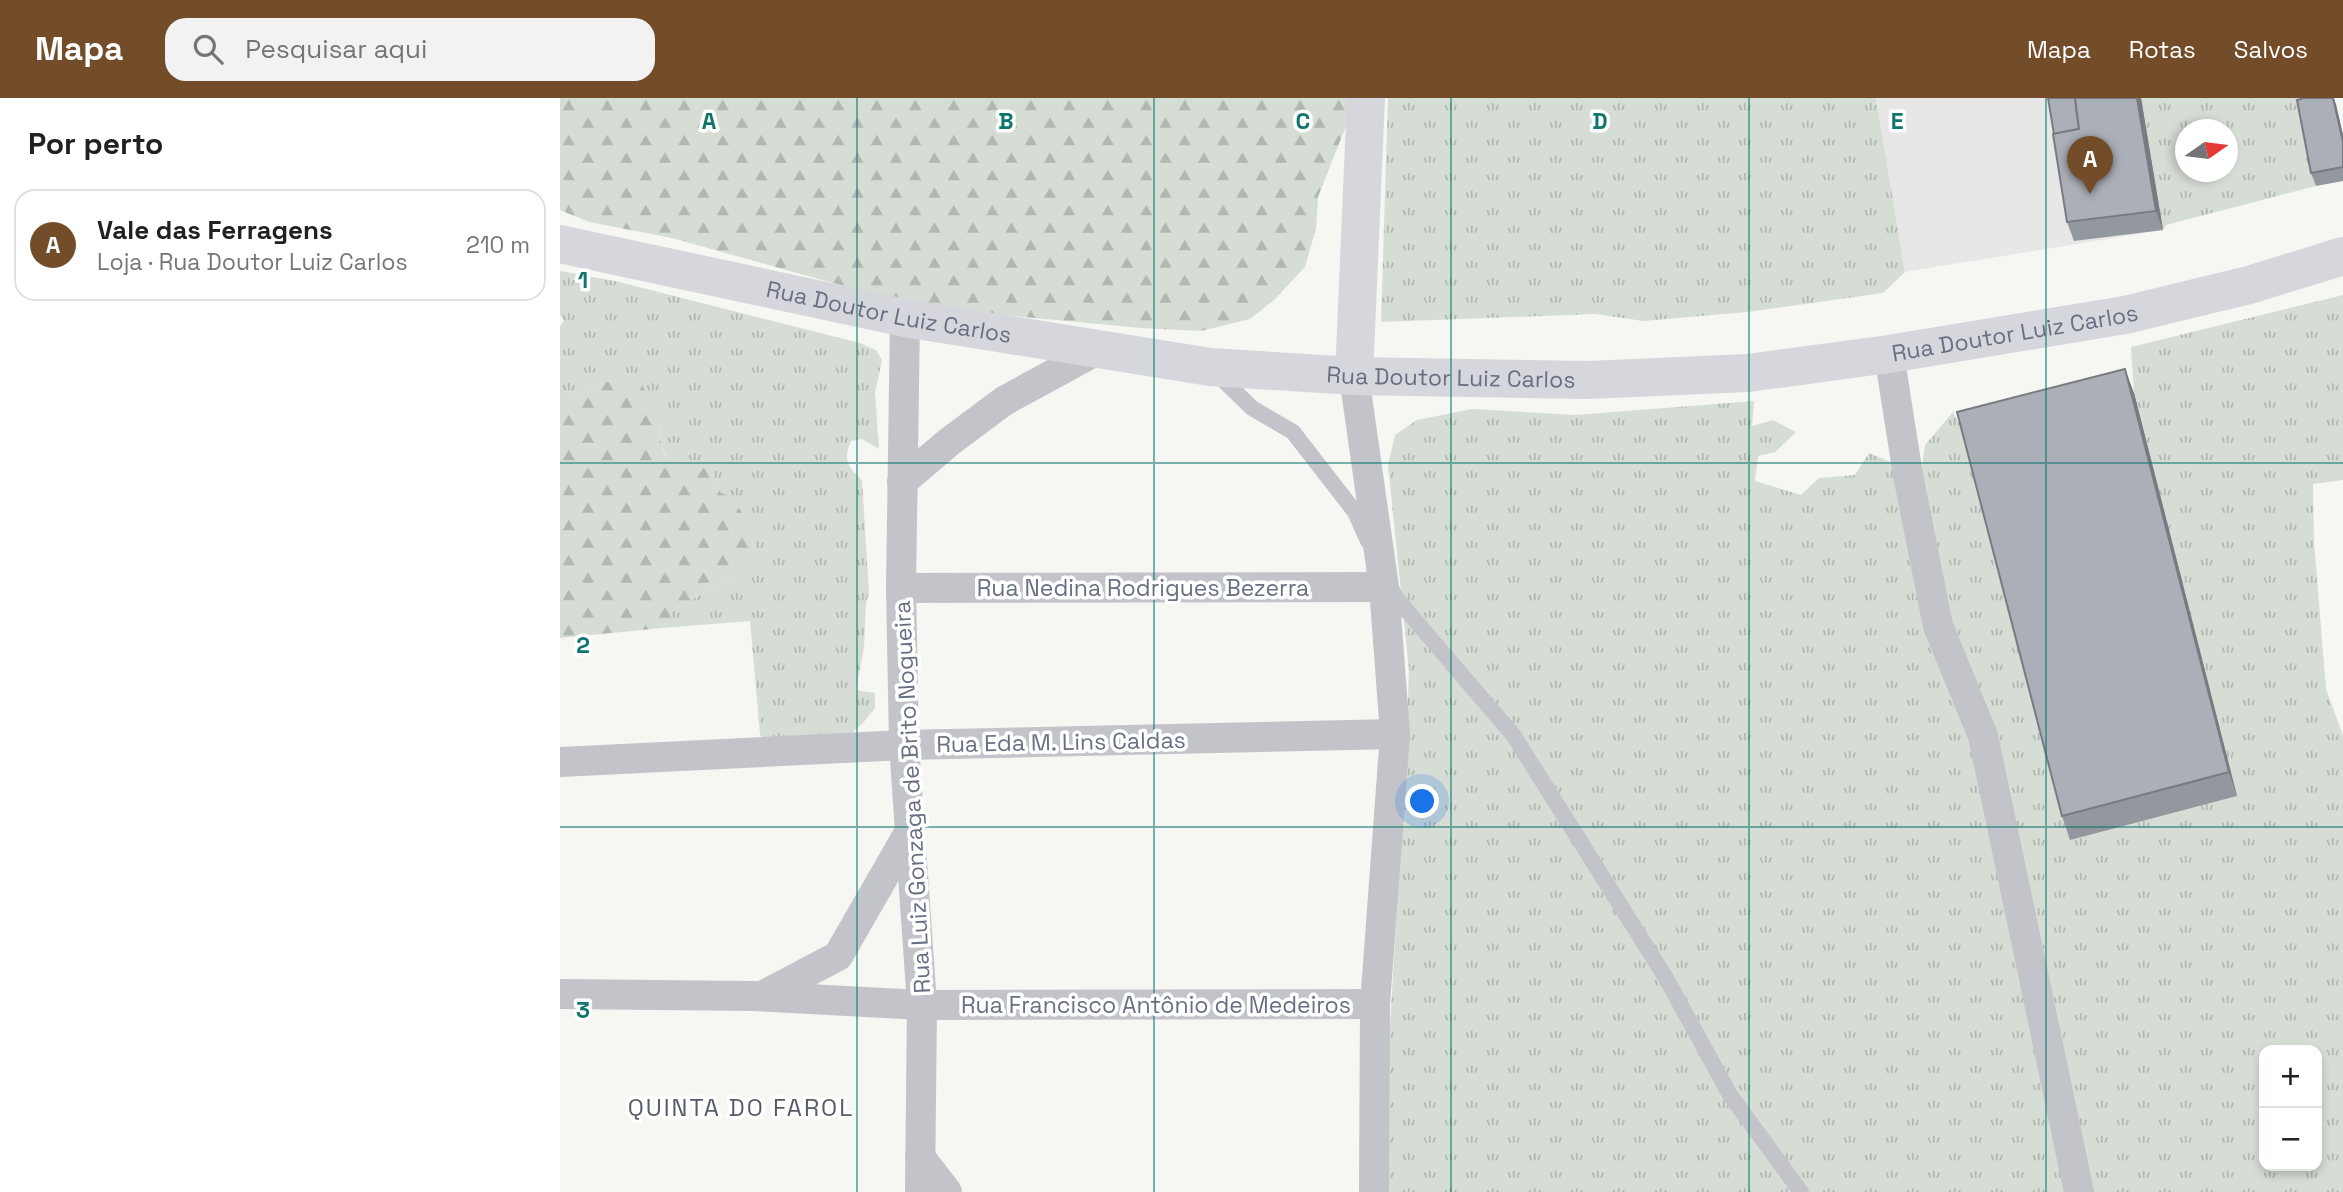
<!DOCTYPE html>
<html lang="pt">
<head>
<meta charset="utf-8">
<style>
	body { margin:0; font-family:"Space Grotesk",sans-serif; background:#f2f2f2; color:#202124 }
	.controls { position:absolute; right:21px; bottom:21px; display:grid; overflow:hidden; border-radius:14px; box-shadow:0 4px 10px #0003 }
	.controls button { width:63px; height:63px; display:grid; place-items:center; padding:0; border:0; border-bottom:2px solid #e0e0e0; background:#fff; color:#202124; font:35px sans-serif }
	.compass { position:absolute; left:1615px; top:21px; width:63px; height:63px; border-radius:50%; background:#fff; box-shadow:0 4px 10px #0003; rotate:76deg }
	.you { position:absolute; left:863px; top:704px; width:24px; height:24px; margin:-18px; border:5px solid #fff; border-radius:50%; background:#1a73e8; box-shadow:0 0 0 10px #1a73e833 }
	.badge { display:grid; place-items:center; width:46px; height:46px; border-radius:50%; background:#734c2a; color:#fff; font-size:23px; font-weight:700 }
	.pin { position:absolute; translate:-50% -58px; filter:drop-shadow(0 2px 4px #0008) }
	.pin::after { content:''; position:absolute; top:37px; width:24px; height:21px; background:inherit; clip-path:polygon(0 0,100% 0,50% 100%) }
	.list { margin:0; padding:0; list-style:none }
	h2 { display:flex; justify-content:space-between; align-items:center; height:91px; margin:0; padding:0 28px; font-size:30px }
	h2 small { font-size:23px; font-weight:400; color:#757577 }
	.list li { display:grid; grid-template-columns:46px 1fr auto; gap:21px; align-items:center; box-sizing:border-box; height:112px; margin:0 14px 14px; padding:0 14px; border:2px solid #e0e0e0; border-radius:21px }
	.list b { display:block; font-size:26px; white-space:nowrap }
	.list p { margin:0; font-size:23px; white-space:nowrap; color:#757577 }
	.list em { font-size:23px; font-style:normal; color:#757577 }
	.icon { flex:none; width:38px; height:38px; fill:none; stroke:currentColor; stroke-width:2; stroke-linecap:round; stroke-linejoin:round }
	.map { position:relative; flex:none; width:1783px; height:1094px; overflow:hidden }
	header { display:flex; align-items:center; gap:42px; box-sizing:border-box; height:98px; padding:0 35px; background:#734c2a; color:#fff }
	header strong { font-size:33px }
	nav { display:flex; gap:38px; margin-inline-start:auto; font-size:24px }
	.search { width:490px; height:63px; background:#f2f2f2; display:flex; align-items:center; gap:18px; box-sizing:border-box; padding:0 24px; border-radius:21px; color:#757577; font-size:26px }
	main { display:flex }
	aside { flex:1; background:#fff }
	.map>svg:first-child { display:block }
	.built { fill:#e7e7e7 }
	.grass { fill:url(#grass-tufts); fill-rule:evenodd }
	.forest { fill:url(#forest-firs) }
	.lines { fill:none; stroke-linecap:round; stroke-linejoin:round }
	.lane { stroke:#c2c4c9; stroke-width:16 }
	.street { stroke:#c2c4c9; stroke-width:30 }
	.secondary { stroke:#d5d7dc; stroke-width:38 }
	.primary { stroke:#d5d7dc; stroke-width:38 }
	.wall { fill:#93979e }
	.shaded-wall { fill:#787b81 }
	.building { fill:#abb0b8; stroke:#787b81; stroke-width:2 }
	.grid { fill:none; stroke:#0f766e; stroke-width:2; stroke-opacity:0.55 }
	.labels { text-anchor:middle; stroke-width:7; stroke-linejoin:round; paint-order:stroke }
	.street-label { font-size:23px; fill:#677083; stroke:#fff }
	.neighbourhood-label { font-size:24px; letter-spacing:2px; fill:#555b68; stroke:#fff }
	.grid-label { font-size:23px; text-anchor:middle; font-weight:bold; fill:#0f766e; stroke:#fff; stroke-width:7; stroke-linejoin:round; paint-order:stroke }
</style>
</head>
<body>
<header>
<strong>Mapa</strong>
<div class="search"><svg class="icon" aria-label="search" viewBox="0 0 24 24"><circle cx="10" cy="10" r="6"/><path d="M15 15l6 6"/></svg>Pesquisar aqui</div>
<nav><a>Mapa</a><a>Rotas</a><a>Salvos</a></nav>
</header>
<main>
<aside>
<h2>Por perto<small></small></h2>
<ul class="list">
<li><span class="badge">A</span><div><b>Vale das Ferragens</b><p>Loja · Rua Doutor Luiz Carlos</p></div><em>210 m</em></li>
</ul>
</aside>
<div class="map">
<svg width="1783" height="1094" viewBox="0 0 1783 1094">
	<defs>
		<pattern id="grass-tufts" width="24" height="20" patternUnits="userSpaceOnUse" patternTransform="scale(1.75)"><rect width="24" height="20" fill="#d6ddd5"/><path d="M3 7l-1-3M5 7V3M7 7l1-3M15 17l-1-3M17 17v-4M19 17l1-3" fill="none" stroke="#b1b8b2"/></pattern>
		<pattern id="forest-firs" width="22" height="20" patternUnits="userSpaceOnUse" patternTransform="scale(1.75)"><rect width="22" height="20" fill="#d6ddd5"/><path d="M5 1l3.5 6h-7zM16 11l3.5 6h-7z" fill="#b1b8b2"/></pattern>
	</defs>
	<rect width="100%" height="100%" fill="#f6f6f3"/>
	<path class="built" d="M1316,0H1581L1603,132L1345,174Z"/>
	<g class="grass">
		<path d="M828,0H1316L1345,174L1323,195L1187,214L1083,223L1035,216L821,224Z"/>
		<path d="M1581,0H1739L1756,88L1606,127L1603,132ZM1626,32H1668V74H1626Z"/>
		<path d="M0,173L55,183L300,245L316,252L322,262L315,294L319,351L302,341L291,343C283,362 287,369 302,382L309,496L306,504L304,549L296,592L315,595V610L302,626L288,638L205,648L200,636L190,523L103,530L114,511L179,476L161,395L152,373L107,359L101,346L99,322L43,285L21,297L0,303V228L4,223L0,217Z"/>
		<path d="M1783,197V382L1753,386L1754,444L1766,591L1783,638V1094H1531L1393,544L1360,385L1365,347L1393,314L1406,338L1574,295L1571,249ZM1704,952H1757V1068H1704Z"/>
		<path d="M1194,303L1192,328L1213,322L1236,334L1215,354L1198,358L1195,383L1241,397L1259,380L1295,377L1309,355L1335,366L1413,643L1517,1094H820L845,677L849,572L828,367L835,337L857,322L912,311L1016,317Z"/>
	</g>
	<g class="forest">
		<path d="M0,0H797L758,99L756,130L745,169L714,202L690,221L641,233L580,230L359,209L112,140L29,124L0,112Z"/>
		<path d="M78,278L99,322L101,346L106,359L152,372L161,395L172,399L196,437L195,455L179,476L114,511L103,530L0,540V303L21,297L43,285Z"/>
	</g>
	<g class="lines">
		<g class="lane">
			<path d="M657,276L692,310L733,334L795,414L808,443"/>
			<path d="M830,488L836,500L954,638L1106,880L1170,997L1241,1094"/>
		</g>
		<g class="street">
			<path d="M345,220L341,490L344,647L362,907L360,1094"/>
			<path d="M1329,256L1348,377L1378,528L1423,638L1519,1094"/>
			<path d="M794,278L824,489L835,636L815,906L814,1094"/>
			<path d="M342,384L389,344L444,303L541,250"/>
			<path d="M341,490L824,489"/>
			<path d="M0,664L344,647L835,636"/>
			<path d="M0,896L193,898L362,907L815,906"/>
			<path d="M202,898L278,858L350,733"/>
			<path d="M360,1059L387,1094"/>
		</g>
		<path class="secondary" d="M794,278L806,0"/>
		<path class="primary" id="s1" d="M0,146L345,220L650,269L794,278L1028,282L1188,275L1329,256L1565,217L1689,187L1783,158"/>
	</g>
	<g class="wall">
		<path d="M1488,0H1581L1603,132L1514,143L1507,124Z"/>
		<path d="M1744,0H1774L1783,37V83L1756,88L1751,75Z"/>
		<path d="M1574,295L1677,698L1510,742L1502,718Z"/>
	</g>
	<g class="shaded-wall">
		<path d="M1577,0H1581L1603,132L1596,113Z"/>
		<path d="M1773,0L1776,6L1783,37V44Z"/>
		<path d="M1565,271L1574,295L1677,698L1669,674Z"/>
	</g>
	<g class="building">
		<path d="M1488,0H1515L1519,31L1494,36Z"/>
		<path d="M1515,0H1577L1596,113L1507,124L1493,36L1519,31Z"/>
		<path d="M1744,0H1773L1783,44V69L1751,75L1737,2Z"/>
		<path d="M1565,271L1669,674L1502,718L1397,314Z"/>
	</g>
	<path class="grid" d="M297,0V1094M594,0V1094M891,0V1094M1189,0V1094M1486,0V1094M0,365H1783M0,729H1783"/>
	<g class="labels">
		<g class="street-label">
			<text dy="8" stroke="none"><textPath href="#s1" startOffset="336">Rua Doutor Luiz Carlos</textPath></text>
			<text dy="8" stroke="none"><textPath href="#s1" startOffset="1470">Rua Doutor Luiz Carlos</textPath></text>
			<text dy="8" stroke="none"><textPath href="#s1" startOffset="903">Rua Doutor Luiz Carlos</textPath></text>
			<text x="583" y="498">Rua Nedina Rodrigues Bezerra</text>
			<text transform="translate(501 644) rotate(-1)" y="8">Rua Eda M. Lins Caldas</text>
			<text transform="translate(352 699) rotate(-93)" y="8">Rua Luiz Gonzaga de Brito Nogueira</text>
			<text x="596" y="915">Rua Francisco Antônio de Medeiros</text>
		</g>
		<g class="neighbourhood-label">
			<text x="181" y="1018">QUINTA DO FAROL</text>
		</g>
	</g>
	<g class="grid-label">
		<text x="149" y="31">A</text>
		<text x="446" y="31">B</text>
		<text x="743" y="31">C</text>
		<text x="1040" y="31">D</text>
		<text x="1337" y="31">E</text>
		<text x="23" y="190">1</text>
		<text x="23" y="555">2</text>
		<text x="23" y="920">3</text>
	</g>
</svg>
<div class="controls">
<button>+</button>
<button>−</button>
</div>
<svg class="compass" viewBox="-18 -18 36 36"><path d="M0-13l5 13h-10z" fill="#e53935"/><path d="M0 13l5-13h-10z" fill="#757577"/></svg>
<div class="you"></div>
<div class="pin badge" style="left:1530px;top:96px">A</div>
</div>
</main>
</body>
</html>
